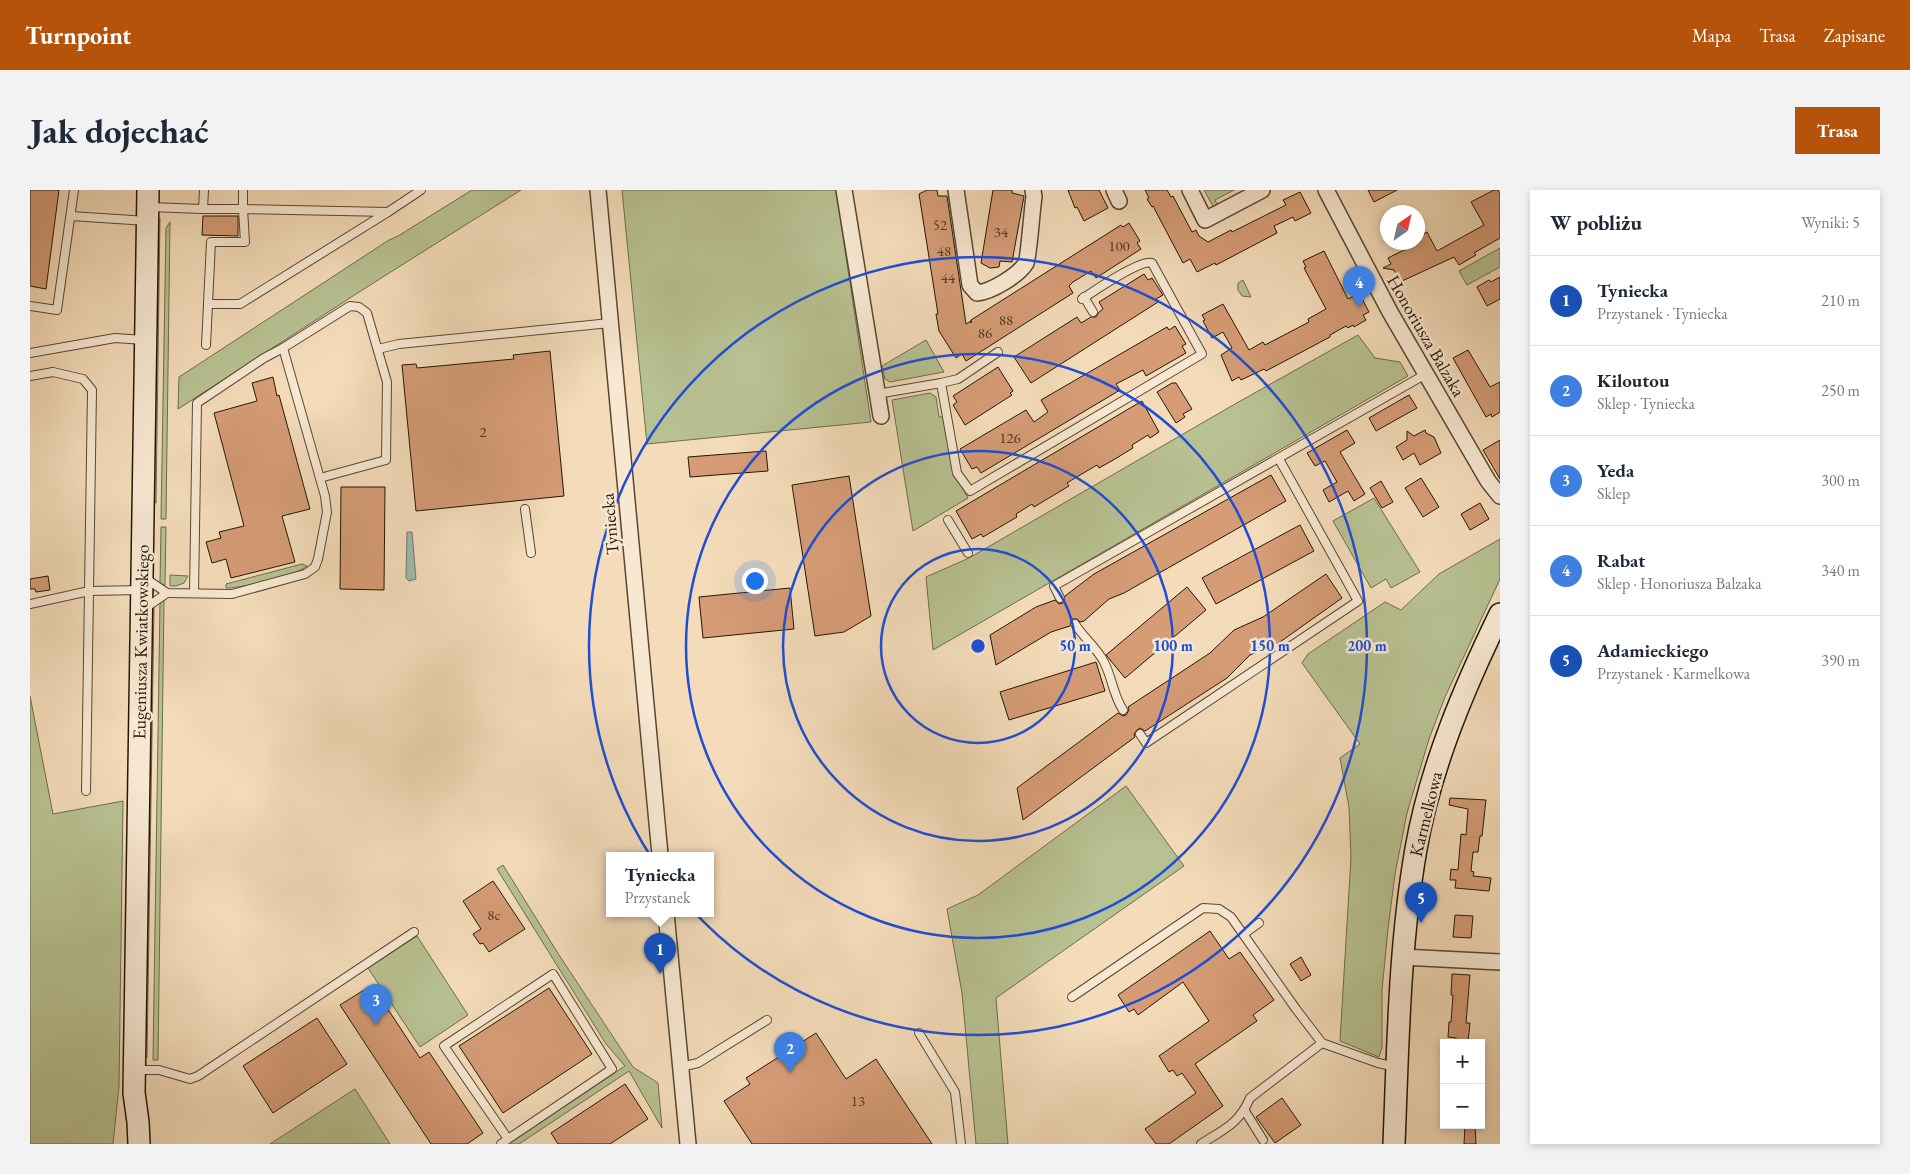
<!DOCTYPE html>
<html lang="pl">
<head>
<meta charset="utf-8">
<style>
	body { margin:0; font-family:"EB Garamond",serif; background:#f2f2f3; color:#1f2937 }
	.controls { position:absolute; right:15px; bottom:15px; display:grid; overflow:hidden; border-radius:0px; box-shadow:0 2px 8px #0003 }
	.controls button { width:45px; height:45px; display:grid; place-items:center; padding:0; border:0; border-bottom:1px solid #e0e1e3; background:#fff; color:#1f2937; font:25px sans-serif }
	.compass { position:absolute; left:1350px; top:15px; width:45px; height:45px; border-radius:50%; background:#fff; box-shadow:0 2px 8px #0003; rotate:34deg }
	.you { position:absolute; left:724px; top:390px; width:18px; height:18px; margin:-12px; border:4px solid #fff; border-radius:50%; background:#1a73e8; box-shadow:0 0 0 8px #1a73e833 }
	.badge { display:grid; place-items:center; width:32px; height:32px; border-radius:50%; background:#b45309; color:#fff; font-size:16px; font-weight:700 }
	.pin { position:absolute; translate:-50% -41px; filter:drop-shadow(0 1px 2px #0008) }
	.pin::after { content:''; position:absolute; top:26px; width:18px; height:15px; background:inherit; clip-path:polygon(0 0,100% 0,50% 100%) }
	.popup { position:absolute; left:576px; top:662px; width:108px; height:65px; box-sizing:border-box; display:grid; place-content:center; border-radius:0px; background:#fff; filter:drop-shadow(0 1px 4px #0005); font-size:16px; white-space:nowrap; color:#747a83 }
	.popup b { font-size:19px; color:#1f2937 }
	.popup::after { content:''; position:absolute; left:50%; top:100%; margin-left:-10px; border:10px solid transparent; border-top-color:#fff }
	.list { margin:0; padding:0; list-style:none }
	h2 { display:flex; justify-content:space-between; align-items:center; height:65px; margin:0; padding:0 20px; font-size:21px }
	h2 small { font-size:16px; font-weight:400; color:#747a83 }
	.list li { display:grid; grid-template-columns:32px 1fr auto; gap:15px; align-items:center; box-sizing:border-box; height:90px; padding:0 20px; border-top:1px solid #e0e1e3 }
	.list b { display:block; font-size:19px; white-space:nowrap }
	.list p { margin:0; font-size:16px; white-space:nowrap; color:#747a83 }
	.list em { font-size:16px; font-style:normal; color:#747a83 }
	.map { position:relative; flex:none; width:1470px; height:954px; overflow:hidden; border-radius:0px }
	header { display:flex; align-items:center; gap:30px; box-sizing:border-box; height:70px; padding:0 25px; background:#b45309; color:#fff }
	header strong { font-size:24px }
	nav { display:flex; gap:28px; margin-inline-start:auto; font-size:18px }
	.intro { display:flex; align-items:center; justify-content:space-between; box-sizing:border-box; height:120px; padding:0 30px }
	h1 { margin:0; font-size:35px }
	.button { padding:12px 22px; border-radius:0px; background:#b45309; color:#fff; font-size:18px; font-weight:700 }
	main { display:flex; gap:30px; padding:0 30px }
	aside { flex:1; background:#fff; border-radius:0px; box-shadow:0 2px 8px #0003 }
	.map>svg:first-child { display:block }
	.green { fill:#b8c192; stroke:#6e6c4c }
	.water { fill:#9cbcac; stroke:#6c7a6a }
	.building { fill:#d59c76; stroke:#241706 }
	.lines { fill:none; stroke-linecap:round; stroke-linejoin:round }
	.lane-casing { stroke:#584833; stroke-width:10 }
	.street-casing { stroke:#584833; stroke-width:18 }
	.secondary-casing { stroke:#241706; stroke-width:24 }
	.lane { stroke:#f8e8d2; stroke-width:8 }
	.street { stroke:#f8e8d2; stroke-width:15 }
	.secondary { stroke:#f8e8d2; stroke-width:21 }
	.ring { fill:none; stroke:#1d4ed8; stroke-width:2.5 }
	.labels { text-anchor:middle; stroke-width:5; stroke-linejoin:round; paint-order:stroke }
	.number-label { font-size:15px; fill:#503822 }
	.street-label { font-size:18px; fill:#241706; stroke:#f8e8d2 }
	.centre { fill:#1d4ed8; stroke:#f8e8d2; stroke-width:2.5 }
	.ring-label { font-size:15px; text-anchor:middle; font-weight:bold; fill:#1d4ed8; stroke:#f8e8d2; stroke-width:5; stroke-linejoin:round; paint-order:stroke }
</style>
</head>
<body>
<header>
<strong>Turnpoint</strong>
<nav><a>Mapa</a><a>Trasa</a><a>Zapisane</a></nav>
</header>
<div class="intro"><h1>Jak dojechać</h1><a class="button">Trasa</a></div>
<main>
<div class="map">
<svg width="1470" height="954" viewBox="0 0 1470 954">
	<rect width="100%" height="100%" fill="#f4dcba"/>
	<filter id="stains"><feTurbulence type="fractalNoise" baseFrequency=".004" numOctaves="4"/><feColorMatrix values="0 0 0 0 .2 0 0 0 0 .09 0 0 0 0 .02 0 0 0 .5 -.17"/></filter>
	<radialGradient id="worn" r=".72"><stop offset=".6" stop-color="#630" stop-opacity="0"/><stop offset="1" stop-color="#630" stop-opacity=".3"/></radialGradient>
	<g class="green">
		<path d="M442,0H491L337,97L148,219L149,187L359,50L368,46Z"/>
		<path d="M592,0H806L841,232L617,254Z"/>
		<path d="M1174,0H1204L1185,10L1189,18L1185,20Z"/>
		<path d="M130,28L126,313H121L127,31Z"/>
		<path d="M140,32L136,329H131L136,38Z"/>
		<path d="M1470,58V77L1437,95L1429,81Z"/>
		<path d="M1213,90L1221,107L1212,106L1208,100V93Z"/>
		<path d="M1328,145L1345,168L1370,172L1378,186L903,460L896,387L939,368L1205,214Z"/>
		<path d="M896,150L914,182L860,192L855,189L852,176Z"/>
		<path d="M900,203L906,207L909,227H913L923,281L938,308L883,341L862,210Z"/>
		<path d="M1344,308L1390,382L1361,398L1356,389L1341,398L1303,331Z"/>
		<path d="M131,337H136L135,395L130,393Z"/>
		<path d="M1470,349V389L1415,507L1399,549L1377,623L1365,684L1358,739L1352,800V857L1349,867L1310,851L1321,667L1319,617L1310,568L1330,554L1272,473L1278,464L1355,412L1371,420L1409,384Z"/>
		<path d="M272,374L277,376C265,386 212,398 196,398V394Z"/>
		<path d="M140,385L158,386L154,393L146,396H140Z"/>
		<path d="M134,410L128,870H123L130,413Z"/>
		<path d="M124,417L117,868L114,864L121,420Z"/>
		<path d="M0,506L23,624L93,611L89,896L83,954H0Z"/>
		<path d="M1096,596L1154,676L966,808L978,954H946L932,803L917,719L948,705Z"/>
		<path d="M473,675L529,765L603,877L628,893L632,938L599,881L489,954H478L595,876L576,854L467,679Z"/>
		<path d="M387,746L438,825L390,857L338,778Z"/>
		<path d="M325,899L360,954H240Z"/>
	</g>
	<path class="water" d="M377,342H382L386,389L379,391L376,388Z"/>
	<g class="building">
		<path d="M0,0H29L16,99L0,96Z"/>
		<path d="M897,0H907L908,6H917L936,134L941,131V133V130L1091,35L1093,37L1099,33L1110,51L1107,53L1111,59L1066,88L1061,81L1043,92L1039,96L1043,103L936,171L932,164L926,168L909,141L906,124H908L889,4Z"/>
		<path d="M963,0H982V3L994,6L982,72L970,71L969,77L960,78L951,73Z"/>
		<path d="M1038,0H1069L1078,18L1054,31L1047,17L1045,18Z"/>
		<path d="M1115,0H1137L1141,7L1143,6L1162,42L1166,40L1169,46L1178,52L1201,40L1202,42L1256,15L1253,10L1270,2L1281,23L1265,31L1263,27L1244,36L1247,43L1186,75L1185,73L1167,82L1160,69L1153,73L1123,16L1122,17L1117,9L1119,8Z"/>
		<path d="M1338,0H1367L1344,12Z"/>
		<path d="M1464,0H1468L1470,4V48L1444,63L1446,65L1429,75L1424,67L1370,92L1364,80L1353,78L1361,74L1358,68L1388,53V47L1397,42L1407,61L1454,35L1441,12Z"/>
		<path d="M173,26H208V46L172,45Z"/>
		<path d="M1294,61L1318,109L1329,103L1339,122L1333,125L1336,130L1324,137L1323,135L1318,138L1316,136L1300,145V147L1236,181L1234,179L1211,190L1209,187L1202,191L1191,165L1202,158L1193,142L1182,148L1173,131L1175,130L1172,125L1193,114L1219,160L1233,152L1235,155L1260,142L1279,132L1278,129L1296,119L1274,78L1276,77L1273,71Z"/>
		<path d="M1114,84L1118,90L1122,88L1133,105L1126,109L1128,112L1001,193L984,167L1047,127L1051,133L1061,127H1066L1069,122L1073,119L1069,112Z"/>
		<path d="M1470,87V109L1457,116L1447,97L1459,90L1461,92Z"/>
		<path d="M1145,136L1156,154L1152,156L1156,163L1116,186L1113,180L1086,194L1090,200L951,283L947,277L942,279L930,259L996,220L1004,232L1018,222L1011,210L1137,137L1139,140Z"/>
		<path d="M1438,160L1460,197L1470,192V222L1462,227L1461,224L1456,227L1423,168Z"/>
		<path d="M520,161L534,306L386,321L372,175L386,174L387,178L484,169L483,165Z"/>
		<path d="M968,177L983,201L980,203L982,205L935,235L923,215L927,212L923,206Z"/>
		<path d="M243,187L247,206L249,205L280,319L252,326L265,372L201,388L196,369L182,373L176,352L191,348L189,342L214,336L184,223L227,211L222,193Z"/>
		<path d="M1142,193H1146L1162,219L1153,224L1155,227L1146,233L1127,202Z"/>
		<path d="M1379,205L1387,218L1346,241L1339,228Z"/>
		<path d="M1112,211L1129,242L1120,248L1118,245L1102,255L1103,258L1085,269L1069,278L1067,275L1045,288L1037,293L1039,296L1004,317L1002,314L986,324L987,327L953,347L951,344L942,349L926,321Z"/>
		<path d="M1317,240L1325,253L1310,262L1335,304L1324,311L1318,301L1299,312L1293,300L1307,292L1295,271L1285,276L1277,263Z"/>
		<path d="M1395,240L1396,243L1404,247L1411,263L1390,275L1384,263L1373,270L1366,257L1377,250V241L1384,246Z"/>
		<path d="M1470,250V289L1453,260Z"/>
		<path d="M736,261L738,281L660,287L658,267Z"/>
		<path d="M1241,285L1256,311L1094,403L1079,409L1054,431L1050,432L1047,429H1042L1040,436L1021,442L966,475L960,445L1006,417L1025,410L1029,414L1033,413L1035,406L1064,384Z"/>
		<path d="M819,286L841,426L814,442L785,446L762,295Z"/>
		<path d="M1391,288L1409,317L1393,327L1375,298Z"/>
		<path d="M1351,291L1363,312L1352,318L1340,298Z"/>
		<path d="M311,297H355L354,400L310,399Z"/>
		<path d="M1450,313L1459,329L1440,340L1431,324Z"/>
		<path d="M1270,335L1284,361L1186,414L1172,388Z"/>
		<path d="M1296,384L1312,408L1250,452L1220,465L1197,488L1115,541L1110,538L1107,540L1104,544L1105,547L993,630L987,598L1088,523L1093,526L1096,525L1099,520L1098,517L1180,463L1204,440L1233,427Z"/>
		<path d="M18,386L20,400L6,402L5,399H0V389Z"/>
		<path d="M1157,397L1176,420L1095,488L1076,465Z"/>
		<path d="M760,398L764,439L673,448L669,407Z"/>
		<path d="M1066,472L1075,501L979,530L970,502Z"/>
		<path d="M1420,608L1456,610L1452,646H1450L1448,662H1443L1441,681L1444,682L1443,686L1461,688L1459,701L1425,698L1426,690H1420L1421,679L1428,680L1431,644L1436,645L1438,619L1419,615Z"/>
		<path d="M463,691L495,739L459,762L453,753L450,754L443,744L451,739L433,711Z"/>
		<path d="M1425,725L1443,726L1441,748L1423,747Z"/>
		<path d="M1180,741L1199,769L1210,762L1244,810L1223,825L1227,831L1165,874L1193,916L1139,954H1126L1115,939L1166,903L1152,883L1147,886L1143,880L1139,882L1129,866L1179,831L1153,792L1108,825L1104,819L1099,822L1088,805Z"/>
		<path d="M1271,767L1281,785L1271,791L1260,774Z"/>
		<path d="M1422,784L1440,785L1436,833H1440L1438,852L1426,851V848L1418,847L1419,832H1421L1423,805H1421Z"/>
		<path d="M342,795L390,868L399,862L453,943L437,954H401L310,815Z"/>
		<path d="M519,798L562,864L473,923L429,856Z"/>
		<path d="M287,828L317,874L243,923L213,876Z"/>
		<path d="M786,843L816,889L846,869L902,954H722L694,911L720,894L716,888Z"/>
		<path d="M595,894L618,929L580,954H528L521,943Z"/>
		<path d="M1252,908L1271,935L1245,953L1226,927Z"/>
		<path d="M1435,935H1445L1446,954H1434Z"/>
	</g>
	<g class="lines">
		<defs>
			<g id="lane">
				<path d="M119,17L173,19L174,0"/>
				<path d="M173,19H213V0"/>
				<path d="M358,22L210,114H178L181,52H215L213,19L358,22L391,0"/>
				<path d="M41,26L117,31"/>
				<path d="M1054,107L1063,122"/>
				<path d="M0,116L27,120L44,0"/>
				<path d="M176,155L178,114"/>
				<path d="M348,159L369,154L580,133"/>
				<path d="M0,163L85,148L114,150"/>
				<path d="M0,186L23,182L53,189L62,200L56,601"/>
				<path d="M911,193L927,283L940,301L1172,164L1122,73C1111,69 1064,101 1052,109"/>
				<path d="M847,204L911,193L928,189L968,162"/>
				<path d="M495,319L501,363"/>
				<path d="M918,330L938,363"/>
				<path d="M115,388L137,403L202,404L275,384L285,377L288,369L297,322L295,306L253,158"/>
				<path d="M164,403L167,213L234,168L253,158L320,116L329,117L337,123L357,192L356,270L290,288"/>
				<path d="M1030,408L1024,396L1396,184"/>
				<path d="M0,414L59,401L112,400"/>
				<path d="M114,419L137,403"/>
				<path d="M1045,434C1053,447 1067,458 1074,472C1082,487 1083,505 1093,520"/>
				<path d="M1110,544L1116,553L1328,411L1249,269"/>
				<path d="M1215,743L1229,733"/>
				<path d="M1042,807L1173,718L1189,719L1201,727L1266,819L1292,853L1348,873L1366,877"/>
				<path d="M889,843L925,902L931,954"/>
				<path d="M650,877L668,873L737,830"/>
				<path d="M106,880H129L160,889L168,886L384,742"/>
				<path d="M1215,921L1233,950"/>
				<path d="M471,954L478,949L582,879L523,784L414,856L478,949"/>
				<path d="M1171,954C1194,939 1209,934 1220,908L1292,853"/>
			</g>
			<g id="street">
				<path d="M568,0L630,665"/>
				<path d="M814,0L851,226"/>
				<path d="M926,0L940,95L947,103C961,102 989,85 996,73C999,66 1002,18 1004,7L1003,0"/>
				<path d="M1084,0L1089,11"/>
				<path d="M1160,0L1175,30L1232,0"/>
				<path d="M1296,0L1360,122L1458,291L1470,306"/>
				<path d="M636,723L658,954"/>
				<path d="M1372,767L1470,772"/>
			</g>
			<g id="secondary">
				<path d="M109,954L108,932L104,903L118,0"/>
				<path d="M1364,954C1368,856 1369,757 1386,659C1400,578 1434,498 1470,424"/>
			</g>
		</defs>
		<use href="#lane" class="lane-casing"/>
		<use href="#street" class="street-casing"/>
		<use href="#secondary" class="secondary-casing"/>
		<use href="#lane" class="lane"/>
		<use href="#street" class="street"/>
		<use href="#secondary" class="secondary"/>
	</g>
	<g class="ring">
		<circle cx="948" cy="456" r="97"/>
		<circle cx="948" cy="456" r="195"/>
		<circle cx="948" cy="456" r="292"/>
		<circle cx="948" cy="456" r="389"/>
	</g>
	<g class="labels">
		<g class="number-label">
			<text x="910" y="40">52</text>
			<text x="971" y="47">34</text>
			<text x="1089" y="61">100</text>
			<text x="914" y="66">48</text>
			<text x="918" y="93">44</text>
			<text x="976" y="135">88</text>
			<text x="955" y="148">86</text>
			<text x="453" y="247">2</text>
			<text x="980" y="253">126</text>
			<text x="464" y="730">8c</text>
			<text x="828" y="916">13</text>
		</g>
		<g class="street-label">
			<text transform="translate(1396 146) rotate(60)" y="6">Honoriusza Balzaka</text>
			<text transform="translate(580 334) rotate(-95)" y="6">Tyniecka</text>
			<text transform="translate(111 452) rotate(-89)" y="6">Eugeniusza Kwiatkowskiego</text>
			<text transform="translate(1396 624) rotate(-76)" y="6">Karmelkowa</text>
		</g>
	</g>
	<circle cx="948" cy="456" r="8" class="centre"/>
	<g class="ring-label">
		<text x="1045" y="461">50 m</text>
		<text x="1143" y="461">100 m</text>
		<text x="1240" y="461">150 m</text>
		<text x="1337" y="461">200 m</text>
	</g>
	<rect width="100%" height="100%" filter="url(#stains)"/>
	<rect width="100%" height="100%" fill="url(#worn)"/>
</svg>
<div class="controls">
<button>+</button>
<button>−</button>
</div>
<svg class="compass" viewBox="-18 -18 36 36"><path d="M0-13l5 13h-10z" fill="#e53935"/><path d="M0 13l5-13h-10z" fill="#747a83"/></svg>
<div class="you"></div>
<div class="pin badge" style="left:630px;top:784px;background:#1a4fb4">1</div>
<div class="popup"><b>Tyniecka</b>Przystanek</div>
<div class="pin badge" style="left:760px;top:883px;background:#3f7fe0">2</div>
<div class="pin badge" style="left:346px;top:835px;background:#3f7fe0">3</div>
<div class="pin badge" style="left:1329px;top:117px;background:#3f7fe0">4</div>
<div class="pin badge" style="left:1391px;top:733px;background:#1a4fb4">5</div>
</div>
<aside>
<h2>W pobliżu<small>Wyniki: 5</small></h2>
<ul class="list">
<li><span class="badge" style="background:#1a4fb4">1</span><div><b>Tyniecka</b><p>Przystanek · Tyniecka</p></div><em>210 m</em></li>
<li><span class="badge" style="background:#3f7fe0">2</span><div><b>Kiloutou</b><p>Sklep · Tyniecka</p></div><em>250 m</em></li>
<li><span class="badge" style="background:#3f7fe0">3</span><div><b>Yeda</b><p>Sklep</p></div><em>300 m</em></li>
<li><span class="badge" style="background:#3f7fe0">4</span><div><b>Rabat</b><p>Sklep · Honoriusza Balzaka</p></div><em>340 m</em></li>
<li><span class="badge" style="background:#1a4fb4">5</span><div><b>Adamieckiego</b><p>Przystanek · Karmelkowa</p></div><em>390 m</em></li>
</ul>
</aside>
</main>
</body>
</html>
